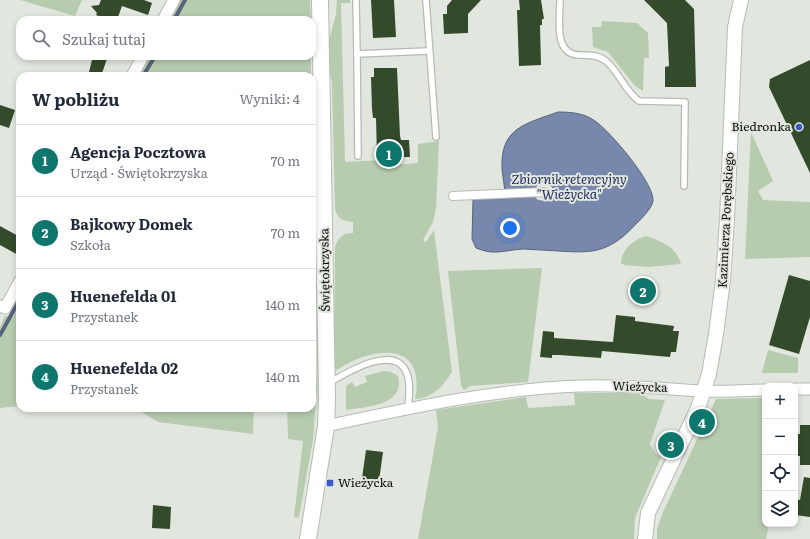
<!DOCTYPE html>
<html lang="pl">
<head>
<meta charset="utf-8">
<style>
	body { margin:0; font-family:Literata,serif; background:#f6f6f7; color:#1f2937 }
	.controls { position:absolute; right:12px; bottom:12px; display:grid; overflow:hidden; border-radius:8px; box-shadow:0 2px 6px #0003 }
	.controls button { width:36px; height:36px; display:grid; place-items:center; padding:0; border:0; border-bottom:1px solid #e0e1e3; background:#fff; color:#1f2937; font:20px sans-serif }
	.you { position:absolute; left:510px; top:228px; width:14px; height:14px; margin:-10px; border:3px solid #fff; border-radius:50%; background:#1a73e8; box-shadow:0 0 0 6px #1a73e833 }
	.badge { display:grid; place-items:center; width:26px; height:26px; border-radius:50%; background:#0f766e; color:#fff; font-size:13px; font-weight:700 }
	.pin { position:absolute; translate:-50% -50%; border:2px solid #fff; box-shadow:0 1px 4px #0006 }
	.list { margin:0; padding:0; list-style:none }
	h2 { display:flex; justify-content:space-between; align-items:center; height:52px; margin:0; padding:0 16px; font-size:17px }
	h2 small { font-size:13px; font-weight:400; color:#747a83 }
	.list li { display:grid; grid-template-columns:26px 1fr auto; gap:12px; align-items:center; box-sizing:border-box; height:72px; padding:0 16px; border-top:1px solid #e0e1e3 }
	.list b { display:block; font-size:15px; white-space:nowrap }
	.list p { margin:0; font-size:13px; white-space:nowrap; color:#747a83 }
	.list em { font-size:13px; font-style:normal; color:#747a83 }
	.icon { flex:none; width:22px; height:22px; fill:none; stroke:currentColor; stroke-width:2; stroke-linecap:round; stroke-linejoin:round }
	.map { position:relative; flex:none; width:810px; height:539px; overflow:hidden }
	.search { position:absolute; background:#fff; box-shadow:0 2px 6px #0003; left:16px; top:16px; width:300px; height:44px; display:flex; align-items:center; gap:10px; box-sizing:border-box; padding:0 14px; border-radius:12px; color:#747a83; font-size:15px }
	.panel { position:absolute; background:#fff; box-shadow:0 2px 6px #0003; left:16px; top:72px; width:300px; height:340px; border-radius:12px }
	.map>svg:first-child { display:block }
	.green { fill:#b7ccaf }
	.water { fill:#7887ac; stroke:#58637c }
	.pier { fill:#e1e7df }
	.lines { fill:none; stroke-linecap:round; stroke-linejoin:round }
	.stream { stroke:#58637c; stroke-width:4 }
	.building { fill:#344b2b }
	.service-casing { stroke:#b5bbb3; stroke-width:8 }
	.pedestrian-casing { stroke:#b5bbb3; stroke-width:10 }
	.minor-casing { stroke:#b5bbb3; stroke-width:13 }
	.tertiary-casing { stroke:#b5bbb3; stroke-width:16 }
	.secondary-casing { stroke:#b5bbb3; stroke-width:18 }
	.service { stroke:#fff; stroke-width:5.5 }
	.pedestrian { stroke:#fff; stroke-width:8 }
	.minor { stroke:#fff; stroke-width:11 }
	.tertiary { stroke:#fff; stroke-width:14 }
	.secondary { stroke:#fff; stroke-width:16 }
	.poi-dot { fill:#3c58ca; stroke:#e1e7df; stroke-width:1.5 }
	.labels { text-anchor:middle; stroke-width:4; stroke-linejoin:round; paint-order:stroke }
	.poi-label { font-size:12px; fill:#0c0e0b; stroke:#e1e7df; text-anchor:end }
	.street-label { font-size:12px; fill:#0c0e0b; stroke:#e1e7df }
	.water-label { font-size:13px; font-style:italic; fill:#1e2c5e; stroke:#e1e7df }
</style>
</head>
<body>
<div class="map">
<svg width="810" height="539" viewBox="0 0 810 539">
	<rect width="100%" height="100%" fill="#e1e7df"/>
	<g class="green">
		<path d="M20,0H82L75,16Z"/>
		<path d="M179,0H310L311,20H168Z"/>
		<path d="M337,0H350V3H341L345,162L382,160V166L418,163V144L439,141L436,209L433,222L423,240L426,242L434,230L452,372C443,386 433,398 415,399C427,339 371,347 337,370L334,368L335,247C339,237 343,233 353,233V222C343,221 338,220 335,209L332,83L327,56L328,44L336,14Z"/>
		<path d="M602,21L637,23L648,33L649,58H644L643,91L635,86L608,52L593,47L592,27H601Z"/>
		<path d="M149,56H311V76H138Z"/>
		<path d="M751,132L773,181L758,191L763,200L810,202V257L745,259Z"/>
		<path d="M312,166L314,263L312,260Z"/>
		<path d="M646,236C662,242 676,246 681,264L649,267L624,265L621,263C622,249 633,240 646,236Z"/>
		<path d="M542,268L528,382L470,386L464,390L461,385L448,271Z"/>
		<path d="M20,304V406L0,408V327L5,316L13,317Z"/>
		<path d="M312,308L317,387L313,440L299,517L296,518L294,517L303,441L288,439L287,408H312Z"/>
		<path d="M768,350L798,358V373H762Z"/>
		<path d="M384,371L391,372L398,376C406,406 365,407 346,410V386L352,382L355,387L367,382L365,376Z"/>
		<path d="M574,393H625L642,394L649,399L665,400L650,444L656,454L661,457L635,518L634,539H418L438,427L436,410L526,397L528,408L575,405Z"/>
		<path d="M765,398V524H769L766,539H657V529L663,512L716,399Z"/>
		<path d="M135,408H254L253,434L158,422Z"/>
	</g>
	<path class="water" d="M558,112C571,112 584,113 595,121C610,131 655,184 653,201C652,208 642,218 637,223C604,259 586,252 541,250C535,250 529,249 523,249C504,250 495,256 476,248L472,239L473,199L505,197C505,187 503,179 502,169C500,128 525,124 558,112Z"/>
	<path class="pier" d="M543,182L552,187V198L548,201L538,200L534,196L505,197V189L536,188L538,184Z"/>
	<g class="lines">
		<g class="stream">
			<path d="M174,20L185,0"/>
			<path d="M143,76L155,56"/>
			<path d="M0,335L20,299"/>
		</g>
	</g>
	<g class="building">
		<path d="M101,0H144L152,3L148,15L122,6L117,20H109L96,15L97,13L91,6L99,5Z"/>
		<path d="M371,0H394L396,37L373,38Z"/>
		<path d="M452,0H481L468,14V33L444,34L443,14H447V6Z"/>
		<path d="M519,0H541L544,19H542V25H540L541,65L519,66L517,10H520Z"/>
		<path d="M644,0H685L694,9L696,87H665V67L669,66L667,23Z"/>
		<path d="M93,56H108L101,76L89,72Z"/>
		<path d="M810,60V173L769,87L770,79Z"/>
		<path d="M374,68H397L400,136L401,140H409L410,157H396V160L377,158L376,118H373L372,109L371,77H374Z"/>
		<path d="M0,105L15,110L9,128L0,125Z"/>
		<path d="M0,226L20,237V256L0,245Z"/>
		<path d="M789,275L810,281V317L799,354L769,345Z"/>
		<path d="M616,315L635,317V321L674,326L673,331H679L676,352H671L670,357L602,351L601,358L559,355H552V358L540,357L543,331L554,332V338L613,342Z"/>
		<path d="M800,425H810V465H800V456H797L796,434H800Z"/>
		<path d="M366,450L383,452L378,488L361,485Z"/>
		<path d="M804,477L810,478V517L795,515V499L800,500Z"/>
		<path d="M153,505L171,507L170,529L152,528Z"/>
	</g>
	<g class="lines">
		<defs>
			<g id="service">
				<path d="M356,0L357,54"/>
				<path d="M426,0L436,137"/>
				<path d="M560,0C560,19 553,55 580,55C589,55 598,55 606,61C619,72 625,91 639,101L685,102L684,186"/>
				<path d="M358,156L357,54L428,51"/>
				<path d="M329,383C346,373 396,342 407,374C411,384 409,397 408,408"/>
			</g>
			<path id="pedestrian" d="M453,196L544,192"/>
			<g id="minor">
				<path d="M163,20L174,0"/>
				<path d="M132,76L143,56"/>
				<path d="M0,306L5,308L20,281"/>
				<path d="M795,389H810"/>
				<path d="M326,426C410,408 494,389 580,386C622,384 663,389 704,391C724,392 745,390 765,390"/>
			</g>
			<path id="tertiary" d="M645,539L648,513L698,408L709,374L716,334L723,280L727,220L735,27L741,0"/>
			<path id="secondary" d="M308,539L326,426L327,398L320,0"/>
		</defs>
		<use href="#service" class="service-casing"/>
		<use href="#pedestrian" class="pedestrian-casing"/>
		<use href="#minor" class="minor-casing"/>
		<use href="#tertiary" class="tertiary-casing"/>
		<use href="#secondary" class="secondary-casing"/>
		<use href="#service" class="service"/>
		<use href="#pedestrian" class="pedestrian"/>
		<use href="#minor" class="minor"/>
		<use href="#tertiary" class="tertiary"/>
		<use href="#secondary" class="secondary"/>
	</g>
	<g class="poi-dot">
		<circle cx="799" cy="127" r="4"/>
		<rect x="326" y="479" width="8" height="8" rx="2"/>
	</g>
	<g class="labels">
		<g class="poi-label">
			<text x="791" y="131">Biedronka</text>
			<text x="338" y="487" text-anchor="start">Wieżycka</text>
		</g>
		<g class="street-label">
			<text transform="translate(726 220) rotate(-87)" y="4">Kazimierza Porębskiego</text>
			<text transform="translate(325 270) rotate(-91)" y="4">Świętokrzyska</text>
			<text transform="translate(640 387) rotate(2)" y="4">Wieżycka</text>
		</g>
		<g class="water-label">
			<text x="569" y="184">Zbiornik retencyjny<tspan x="569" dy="15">"Wieżycka"</tspan></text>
		</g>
	</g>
</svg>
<div class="controls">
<button>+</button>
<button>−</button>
<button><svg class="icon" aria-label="locate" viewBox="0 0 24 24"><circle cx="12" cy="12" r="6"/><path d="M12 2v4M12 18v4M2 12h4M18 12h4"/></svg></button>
<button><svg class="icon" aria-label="layers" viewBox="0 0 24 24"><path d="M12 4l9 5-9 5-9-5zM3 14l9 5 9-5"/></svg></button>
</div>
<div class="you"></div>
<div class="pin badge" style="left:389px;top:154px">1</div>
<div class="pin badge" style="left:643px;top:291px">2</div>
<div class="pin badge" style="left:671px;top:445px">3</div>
<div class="pin badge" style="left:702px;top:422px">4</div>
<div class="search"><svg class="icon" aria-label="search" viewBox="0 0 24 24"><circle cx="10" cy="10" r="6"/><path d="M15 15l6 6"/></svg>Szukaj tutaj</div>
<section class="panel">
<h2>W pobliżu<small>Wyniki: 4</small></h2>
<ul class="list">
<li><span class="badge">1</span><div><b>Agencja Pocztowa</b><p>Urząd · Świętokrzyska</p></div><em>70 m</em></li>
<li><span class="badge">2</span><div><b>Bajkowy Domek</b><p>Szkoła</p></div><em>70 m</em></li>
<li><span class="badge">3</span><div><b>Huenefelda 01</b><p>Przystanek</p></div><em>140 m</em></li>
<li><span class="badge">4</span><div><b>Huenefelda 02</b><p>Przystanek</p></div><em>140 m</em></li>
</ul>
</section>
</div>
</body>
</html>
